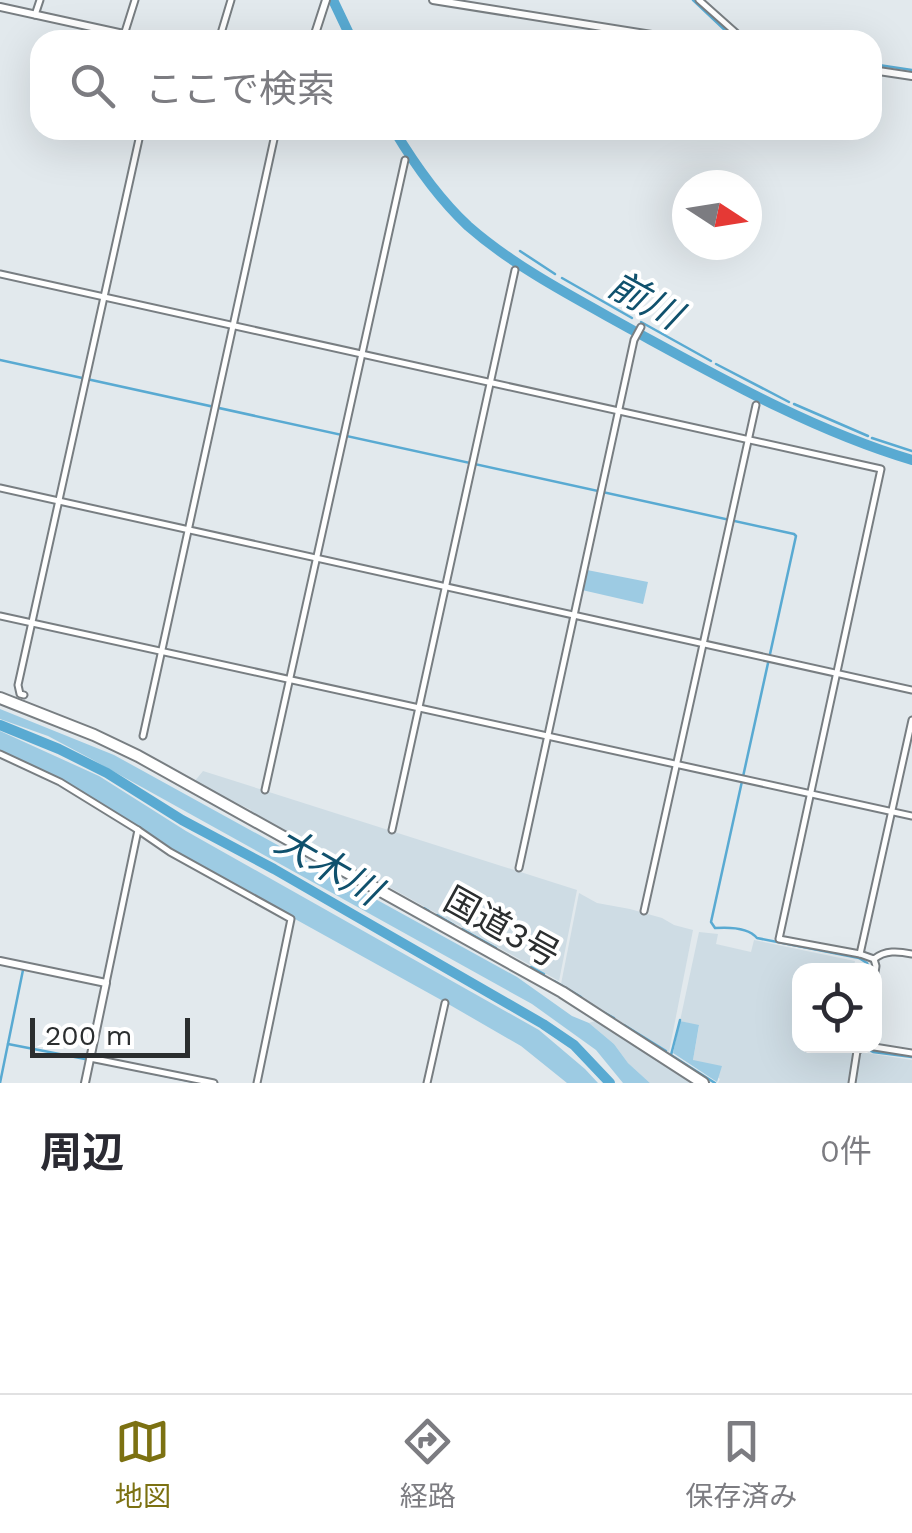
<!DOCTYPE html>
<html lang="ja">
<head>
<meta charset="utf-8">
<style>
	body { margin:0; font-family:"Work Sans","Noto Sans JP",sans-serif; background:#f7f7f7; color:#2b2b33 }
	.controls { position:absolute; right:30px; bottom:30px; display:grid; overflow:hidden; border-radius:20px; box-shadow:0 10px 40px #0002 }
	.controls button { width:90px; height:90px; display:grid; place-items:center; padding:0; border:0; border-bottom:2px solid #e1e1e2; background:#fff; color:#2b2b33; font:50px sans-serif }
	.compass { position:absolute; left:672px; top:170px; width:90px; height:90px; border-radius:50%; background:#fff; box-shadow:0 10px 40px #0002; rotate:102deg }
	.scale { position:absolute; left:30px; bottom:25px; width:160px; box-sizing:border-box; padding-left:10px; border:5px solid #2b2e2f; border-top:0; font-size:28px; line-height:35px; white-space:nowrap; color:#2b2e2f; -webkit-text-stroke:8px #fff; paint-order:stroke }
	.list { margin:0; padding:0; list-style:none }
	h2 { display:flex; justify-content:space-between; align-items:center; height:130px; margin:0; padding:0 40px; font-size:42px }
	h2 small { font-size:32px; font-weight:400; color:#7c7c81 }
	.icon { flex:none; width:55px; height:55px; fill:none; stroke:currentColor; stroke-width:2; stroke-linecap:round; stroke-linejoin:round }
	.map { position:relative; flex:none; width:912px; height:1083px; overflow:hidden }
	.search { position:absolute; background:#fff; box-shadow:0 10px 40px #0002; left:30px; right:30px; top:30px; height:110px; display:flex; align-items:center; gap:25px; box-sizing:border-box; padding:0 35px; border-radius:30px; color:#7c7c81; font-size:38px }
	.sheet { height:310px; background:#fff }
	nav { display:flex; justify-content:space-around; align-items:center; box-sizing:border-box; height:140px; border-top:2px solid #e1e1e2; background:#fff; font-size:28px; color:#7c7c81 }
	nav a { display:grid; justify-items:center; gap:5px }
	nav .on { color:#7c7112 }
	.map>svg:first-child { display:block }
	.built { fill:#cedce4 }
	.green { fill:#9dcbe3 }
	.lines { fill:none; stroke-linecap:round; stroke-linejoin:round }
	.stream { stroke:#59aad2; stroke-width:2.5 }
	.river { stroke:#59aad2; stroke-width:10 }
	.minor-casing { stroke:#787e82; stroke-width:9 }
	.tertiary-casing { stroke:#787e82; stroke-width:10 }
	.trunk-casing { stroke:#787e82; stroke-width:14 }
	.minor { stroke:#fff; stroke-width:5 }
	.tertiary { stroke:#fff; stroke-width:6 }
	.trunk { stroke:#fff; stroke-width:10 }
	.labels { text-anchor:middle; stroke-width:8; stroke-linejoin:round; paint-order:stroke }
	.street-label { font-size:35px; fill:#2b2e2f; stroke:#fff }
	.water-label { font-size:38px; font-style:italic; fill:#10516d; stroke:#fff }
</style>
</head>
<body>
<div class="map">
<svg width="912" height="1083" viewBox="0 0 912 1083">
	<rect width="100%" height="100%" fill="#e2e9ed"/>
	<g class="built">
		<path d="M203,771L577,890L559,981L288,831L284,833L251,814V810L194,782Z"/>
		<path d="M579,893L597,903L630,909L662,918L674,925L693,930L669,1052L561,984Z"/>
		<path d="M699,932L718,934L716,944L751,952L754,940L855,961L853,970L800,971V1046H857L849,1083H718L720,1079L693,1060L699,1026L680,1021Z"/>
		<path d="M595,1021L636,1046L694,1083H650L628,1063L614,1044L589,1023Z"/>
		<path d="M860,1052L912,1060V1083H855Z"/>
	</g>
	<g class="green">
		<path d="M587,570L648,582L643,604L582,590Z"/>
		<path d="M0,709L114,755L517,977L572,1016L589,1023L614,1044L628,1063L650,1083H623L596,1050L532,1004L93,760L48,736L0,719Z"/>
		<path d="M0,731L99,776L186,831L539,1030L585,1069L598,1083H567L521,1046L443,1001L185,858L59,779L0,752Z"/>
		<path d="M680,1021L699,1025L693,1060L722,1066L717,1082L673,1053Z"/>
	</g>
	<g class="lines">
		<g class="stream">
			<path d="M693,0L728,33"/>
			<path d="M872,64L912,70"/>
			<path d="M534,130L580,137"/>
			<path d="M520,251L555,274"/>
			<path d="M562,278L632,318"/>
			<path d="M641,322L711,361"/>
			<path d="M0,360L794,534L796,536L711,922L715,928C729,927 748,927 757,938L859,958L867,963L871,971"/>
			<path d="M716,364L789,402"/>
			<path d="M794,404L868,436"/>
			<path d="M872,438L912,451"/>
			<path d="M424,908L429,911"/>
			<path d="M437,915L454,925"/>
			<path d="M462,929L496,948"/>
			<path d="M531,967L544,974"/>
			<path d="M554,981L581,997"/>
			<path d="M603,1012L614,1018"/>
			<path d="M680,1020L671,1055L715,1083"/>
			<path d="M624,1025L666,1051"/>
			<path d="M8,1044L85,1059"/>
			<path d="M865,1048L873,1052L912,1057"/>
			<path d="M112,1065L199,1083"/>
			<path d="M0,1083L23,970"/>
		</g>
		<g class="river">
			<path d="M333,0L352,40"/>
			<path d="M394,130C415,165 438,198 468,226C517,269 579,300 636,332C724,380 815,431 912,460"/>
			<path d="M0,725L59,749L107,773L182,820L274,869L543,1024L574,1045L610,1083"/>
		</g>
		<defs>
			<g id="minor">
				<path d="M699,0L744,40"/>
				<path d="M35,15L40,0"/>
				<path d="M124,35L135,0"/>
				<path d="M219,40L231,0"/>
				<path d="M0,274L881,469L779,939L860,954L874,959C885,950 898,951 912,954"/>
				<path d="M0,488L912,690"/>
				<path d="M0,616L912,816"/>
				<path d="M24,695L20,694L18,685L141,130"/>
				<path d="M143,736L276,130"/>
				<path d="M0,754L60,782L138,830L170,852L291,919L257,1083"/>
				<path d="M265,790L405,160"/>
				<path d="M392,830L515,270"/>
				<path d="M519,868L634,340L641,327"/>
				<path d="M644,911L756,405"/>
				<path d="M860,954L912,720"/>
				<path d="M874,959L876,966L874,979"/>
				<path d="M106,983L138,830"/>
				<path d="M868,1046L912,1053"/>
				<path d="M90,1058L214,1083"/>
				<path d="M427,1083L445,1003"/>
				<path d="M852,1083L857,1051L865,1046"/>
			</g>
			<g id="tertiary">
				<path d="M433,0L683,40"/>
				<path d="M0,7L151,40"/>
				<path d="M313,40L326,0"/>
				<path d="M872,70L912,76"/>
				<path d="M0,961L106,983L85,1083"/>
			</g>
			<path id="trunk" d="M0,698L94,735L138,756L562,992L703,1083"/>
		</defs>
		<use href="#minor" class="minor-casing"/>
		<use href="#tertiary" class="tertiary-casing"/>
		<use href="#trunk" class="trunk-casing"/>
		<use href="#minor" class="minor"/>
		<use href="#tertiary" class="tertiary"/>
		<use href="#trunk" class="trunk"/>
	</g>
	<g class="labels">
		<g class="street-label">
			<text transform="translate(502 927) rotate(29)" y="12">国道3号</text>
		</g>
		<g class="water-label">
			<text transform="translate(645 300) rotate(29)" y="13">前川</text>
			<text transform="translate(328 866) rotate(30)" y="13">大木川</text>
		</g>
	</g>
</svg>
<div class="controls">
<button><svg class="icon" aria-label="locate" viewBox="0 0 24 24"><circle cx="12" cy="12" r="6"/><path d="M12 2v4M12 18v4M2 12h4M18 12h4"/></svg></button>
</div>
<svg class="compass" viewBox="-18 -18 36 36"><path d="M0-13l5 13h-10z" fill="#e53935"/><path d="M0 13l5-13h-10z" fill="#7c7c81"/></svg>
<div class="scale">200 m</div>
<div class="search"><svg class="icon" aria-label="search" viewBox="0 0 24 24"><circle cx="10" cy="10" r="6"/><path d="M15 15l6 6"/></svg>ここで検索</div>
</div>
<section class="sheet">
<h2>周辺<small>0件</small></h2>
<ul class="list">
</ul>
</section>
<nav>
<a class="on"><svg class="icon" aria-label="map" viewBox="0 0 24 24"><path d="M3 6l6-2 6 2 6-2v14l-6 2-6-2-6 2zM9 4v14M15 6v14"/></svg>地図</a>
<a><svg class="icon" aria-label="directions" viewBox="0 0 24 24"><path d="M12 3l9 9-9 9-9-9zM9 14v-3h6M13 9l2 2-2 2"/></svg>経路</a>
<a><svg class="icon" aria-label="saved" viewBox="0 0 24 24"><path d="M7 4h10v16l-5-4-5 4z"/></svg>保存済み</a>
</nav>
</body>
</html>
